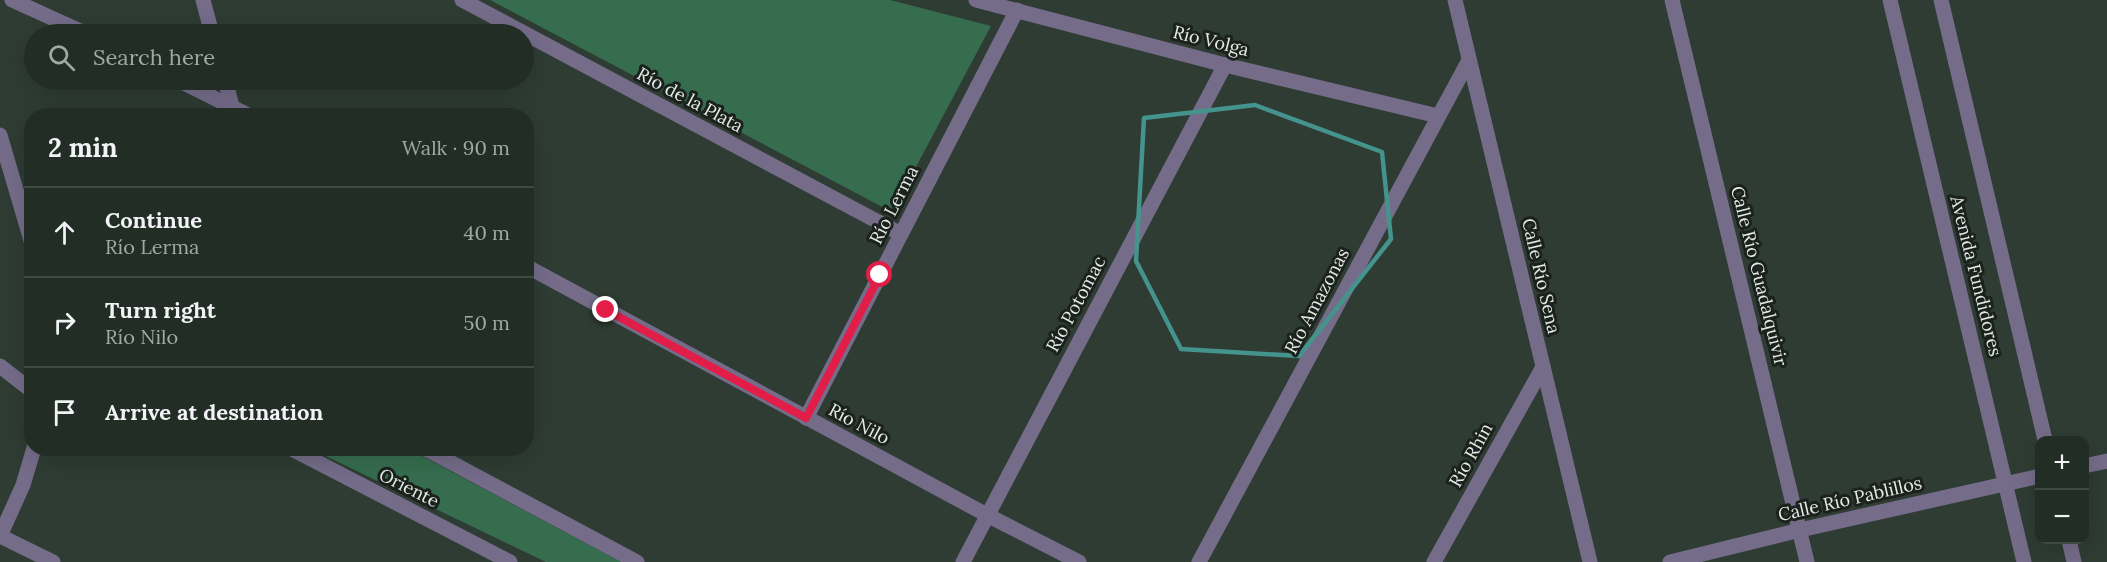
<!DOCTYPE html>
<html lang="en">
<head>
<meta charset="utf-8">
<style>
	body { margin:0; font-family:Lora,serif; background:#2e3932; color:#f1f3f6 }
	.controls { position:absolute; right:18px; bottom:18px; display:grid; overflow:hidden; border-radius:12px; box-shadow:0 6px 24px #0002 }
	.controls button { width:54px; height:54px; display:grid; place-items:center; padding:0; border:0; border-bottom:2px solid #3f4943; background:#222d26; color:#f1f3f6; font:30px sans-serif }
	.stop { position:absolute; width:18px; height:18px; margin:-14px; border:4px solid #e11d48; border-radius:50%; background:#fff }
	.stop.end { background:#e11d48; border-color:#fff; box-shadow:0 2px 6px #0008 }
	.list { margin:0; padding:0; list-style:none }
	h2 { display:flex; justify-content:space-between; align-items:center; height:78px; margin:0; padding:0 24px; font-size:26px }
	h2 small { font-size:20px; font-weight:400; color:#a2a8a7 }
	.list li { display:grid; grid-template-columns:39px 1fr auto; gap:18px; align-items:center; box-sizing:border-box; height:90px; padding:0 24px; border-top:2px solid #3f4943 }
	.list b { display:block; font-size:22px; white-space:nowrap }
	.list p { margin:0; font-size:20px; white-space:nowrap; color:#a2a8a7 }
	.list em { font-size:20px; font-style:normal; color:#a2a8a7 }
	.icon { flex:none; width:33px; height:33px; fill:none; stroke:currentColor; stroke-width:2; stroke-linecap:round; stroke-linejoin:round }
	.map { position:relative; flex:none; width:2107px; height:562px; overflow:hidden }
	.search { position:absolute; background:#222d26; box-shadow:0 6px 24px #0002; left:24px; top:24px; width:510px; height:66px; display:flex; align-items:center; gap:15px; box-sizing:border-box; padding:0 21px; border-radius:33px; color:#a2a8a7; font-size:22px }
	.panel { position:absolute; background:#222d26; box-shadow:0 6px 24px #0002; left:24px; top:108px; width:510px; height:348px; border-radius:24px }
	.map>svg:first-child { display:block }
	.green { fill:#366d4f }
	.lines { fill:none; stroke-linecap:round; stroke-linejoin:round }
	.minor { stroke:#746c89; stroke-width:15 }
	.tertiary { stroke:#746c89; stroke-width:15 }
	.route { stroke:#e11d48; stroke-width:8 }
	.marked { fill:none; stroke:#44938c; stroke-width:4.5; stroke-linejoin:round }
	.labels { text-anchor:middle; stroke-width:6; stroke-linejoin:round; paint-order:stroke }
	.street-label { font-size:18px; fill:#e3ebe6; stroke:#1b211d }
</style>
</head>
<body>
<div class="map">
<svg width="2107" height="562" viewBox="0 0 2107 562">
	<rect width="100%" height="100%" fill="#2e3c33"/>
	<g class="green">
		<path d="M490,0H890L991,26L892,212Z"/>
		<path d="M311,449H409L621,562H546Z"/>
	</g>
	<g class="lines">
		<g class="minor">
			<path d="M12,0L87,34"/>
			<path d="M203,0L212,34"/>
			<path d="M462,0L901,234"/>
			<path d="M976,0L1225,65L1438,116"/>
			<path d="M1455,0L1590,562"/>
			<path d="M1672,0L1807,562"/>
			<path d="M178,80L250,116"/>
			<path d="M225,80L232,106"/>
			<path d="M0,135L32,244"/>
			<path d="M526,266L987,515L1079,562"/>
			<path d="M0,366L32,391"/>
			<path d="M806,418L1017,10"/>
			<path d="M34,448L23,485L0,536L53,562"/>
			<path d="M290,448L510,562"/>
			<path d="M424,448L637,562"/>
			<path d="M2084,466L2107,461"/>
			<path d="M963,562L1225,65"/>
			<path d="M1199,562L1469,60"/>
			<path d="M1434,562L1543,367"/>
			<path d="M1670,562L1800,530L2040,476"/>
		</g>
		<g class="tertiary">
			<path d="M1890,0L2024,562"/>
			<path d="M1941,0L2045,440"/>
			<path d="M2069,540L2074,562"/>
		</g>
	</g>
	<g class="lines">
		<path class="route" d="M606,310L806,418L880,275"/>
	</g>
	<path class="marked" d="M1255,105L1382,152L1391,239L1299,356L1181,349L1136,261L1144,118Z"/>
	<g class="labels">
		<g class="street-label">
			<text transform="translate(1211 41) rotate(14)" y="6">Río Volga</text>
			<text transform="translate(690 100) rotate(28)" y="6">Río de la Plata</text>
			<text transform="translate(894 205) rotate(-63)" y="6">Río Lerma</text>
			<text transform="translate(1541 276) rotate(77)" y="6">Calle Río Sena</text>
			<text transform="translate(1759 276) rotate(76)" y="6">Calle Río Guadalquivir</text>
			<text transform="translate(1976 276) rotate(76)" y="6">Avenida Fundidores</text>
			<text transform="translate(1317 301) rotate(-62)" y="6">Río Amazonas</text>
			<text transform="translate(1076 304) rotate(-62)" y="6">Río Potomac</text>
			<text transform="translate(859 424) rotate(28)" y="6">Río Nilo</text>
			<text transform="translate(1471 455) rotate(-61)" y="6">Río Rhin</text>
			<text transform="translate(409 488) rotate(27)" y="6">Oriente</text>
			<text transform="translate(1850 499) rotate(-13)" y="6">Calle Río Pablillos</text>
		</g>
	</g>
</svg>
<div class="controls">
<button>+</button>
<button>−</button>
</div>
<div class="stop" style="left:880px;top:275px"></div>
<div class="stop end" style="left:606px;top:310px"></div>
<div class="search"><svg class="icon" aria-label="search" viewBox="0 0 24 24"><circle cx="10" cy="10" r="6"/><path d="M15 15l6 6"/></svg>Search here</div>
<section class="panel">
<h2>2 min<small>Walk · 90 m</small></h2>
<ul class="list">
<li><svg class="icon" aria-label="ahead" viewBox="0 0 24 24"><path d="M12 20V5M6 11l6-6 6 6"/></svg><div><b>Continue</b><p>Río Lerma</p></div><em>40 m</em></li>
<li><svg class="icon" aria-label="right" viewBox="0 0 24 24"><path d="M7 20v-9h11M14 6l5 5-5 5"/></svg><div><b>Turn right</b><p>Río Nilo</p></div><em>50 m</em></li>
<li><svg class="icon" aria-label="arrive" viewBox="0 0 24 24"><path d="M6 21V4h12l-3 4 3 4H6"/></svg><div><b>Arrive at destination</b></div></li>
</ul>
</section>
</div>
</body>
</html>
